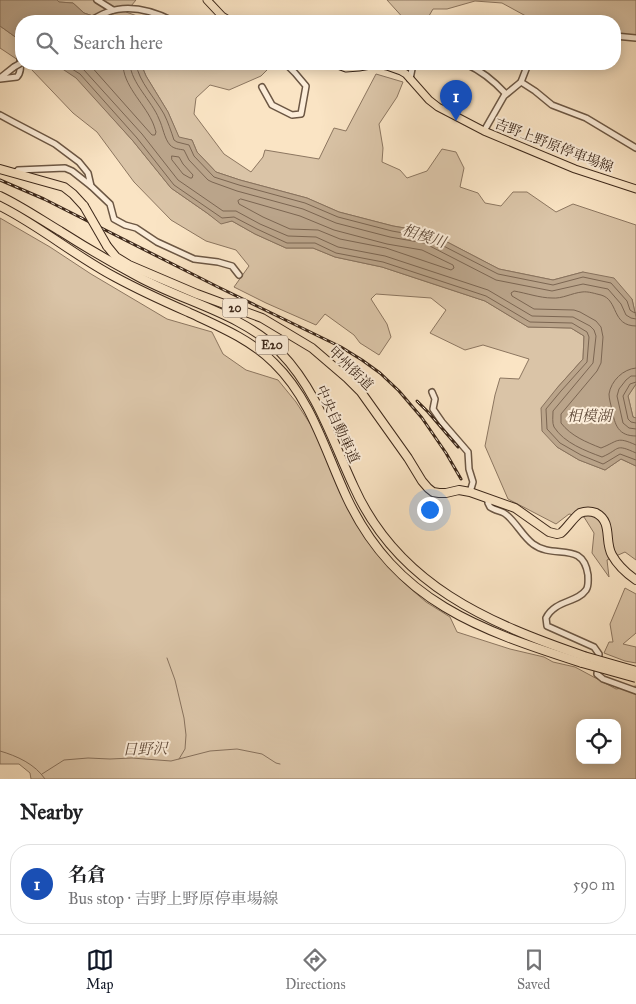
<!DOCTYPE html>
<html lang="en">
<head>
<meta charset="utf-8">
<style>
	body { margin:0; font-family:"IM FELL Great Primer","Noto Serif JP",serif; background:#f6f6f6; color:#202124 }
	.controls { position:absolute; right:15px; bottom:15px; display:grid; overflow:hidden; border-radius:10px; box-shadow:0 2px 12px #0003 }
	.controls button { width:45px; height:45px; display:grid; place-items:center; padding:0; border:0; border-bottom:1px solid #e0e0e0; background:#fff; color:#202124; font:25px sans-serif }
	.you { position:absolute; left:429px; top:509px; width:18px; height:18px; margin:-12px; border:4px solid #fff; border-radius:50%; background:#1a73e8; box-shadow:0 0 0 8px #1a73e833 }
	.badge { display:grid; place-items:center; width:32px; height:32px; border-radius:50%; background:#111827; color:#fff; font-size:16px; font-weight:700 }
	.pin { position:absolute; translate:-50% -41px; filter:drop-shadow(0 1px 2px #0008) }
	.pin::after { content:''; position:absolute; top:26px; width:18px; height:15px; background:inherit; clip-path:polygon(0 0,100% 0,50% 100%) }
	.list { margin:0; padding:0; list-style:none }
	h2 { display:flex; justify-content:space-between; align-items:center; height:65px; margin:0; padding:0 20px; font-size:21px }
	h2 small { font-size:16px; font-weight:400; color:#757577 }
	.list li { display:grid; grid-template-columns:32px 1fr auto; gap:15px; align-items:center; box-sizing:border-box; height:80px; margin:0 10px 10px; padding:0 10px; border:1px solid #e0e0e0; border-radius:20px }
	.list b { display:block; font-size:19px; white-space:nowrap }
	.list p { margin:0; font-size:16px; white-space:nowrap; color:#757577 }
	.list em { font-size:16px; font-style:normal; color:#757577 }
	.icon { flex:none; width:28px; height:28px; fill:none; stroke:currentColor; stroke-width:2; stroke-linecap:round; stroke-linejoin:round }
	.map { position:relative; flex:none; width:636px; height:779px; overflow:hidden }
	.search { position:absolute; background:#fff; box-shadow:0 2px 12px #0003; left:15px; right:15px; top:15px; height:55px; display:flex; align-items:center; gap:12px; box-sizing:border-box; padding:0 18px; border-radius:20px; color:#757577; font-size:19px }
	.sheet { height:155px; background:#fff }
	nav { display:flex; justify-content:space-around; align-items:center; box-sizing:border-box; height:70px; border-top:1px solid #e0e0e0; background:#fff; font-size:14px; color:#757577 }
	nav a { display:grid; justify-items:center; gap:2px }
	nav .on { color:#111827 }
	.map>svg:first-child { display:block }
	.green { fill:#dac4a7; stroke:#8c7660; fill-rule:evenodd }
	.water { fill:#baa48a; stroke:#88725d }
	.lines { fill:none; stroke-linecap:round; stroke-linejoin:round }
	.shore { stroke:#7c6652; stroke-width:1 }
	.stream { stroke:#88725d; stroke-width:1 }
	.minor-casing { stroke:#6c5744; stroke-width:8 }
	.major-casing { stroke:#3d281a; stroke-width:9 }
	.highway-casing { stroke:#3d281a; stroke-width:10 }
	.minor { stroke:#fcedd9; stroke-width:5 }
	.major { stroke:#fae4c4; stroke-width:7 }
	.highway { stroke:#fae4c4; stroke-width:8 }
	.rail-casing { stroke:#3d281a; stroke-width:3 }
	.rail { stroke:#fcedd9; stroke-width:1; stroke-dasharray:4; stroke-linecap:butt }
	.minor-bridge-casing { stroke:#6c5744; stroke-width:8; stroke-linecap:butt }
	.highway-bridge-casing { stroke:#3d281a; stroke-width:10; stroke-linecap:butt }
	.minor-bridge { stroke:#fcedd9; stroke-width:5 }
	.highway-bridge { stroke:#fae4c4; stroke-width:8 }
	.labels { text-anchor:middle; stroke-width:4; stroke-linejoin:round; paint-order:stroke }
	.shield { fill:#fcedd9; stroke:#766353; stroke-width:1 }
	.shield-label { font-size:12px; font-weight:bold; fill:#3d281a }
	.street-label { font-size:14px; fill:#3d281a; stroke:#fcedd9 }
	.water-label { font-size:15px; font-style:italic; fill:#624d3c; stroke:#fcedd9 }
</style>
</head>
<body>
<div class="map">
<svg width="636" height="779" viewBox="0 0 636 779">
	<rect width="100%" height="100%" fill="#fae4c4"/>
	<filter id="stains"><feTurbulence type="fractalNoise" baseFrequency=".004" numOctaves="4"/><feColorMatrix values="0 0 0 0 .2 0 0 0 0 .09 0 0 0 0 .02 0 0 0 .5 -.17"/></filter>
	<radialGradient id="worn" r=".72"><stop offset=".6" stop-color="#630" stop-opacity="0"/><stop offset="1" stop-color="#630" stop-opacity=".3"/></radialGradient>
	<g class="green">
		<path d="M57,0H136L126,12L151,21H108L84,13L73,3L59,2Z"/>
		<path d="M387,0H636V41L615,34V21H535L502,3L475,1L447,9H433L426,21H406Z"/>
		<path d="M0,26L21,41V62L0,48Z"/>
		<path d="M23,64H55L76,77L133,141L171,188L207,213L221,223L232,221L255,234L286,248H313L335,257L382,267L485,301L528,327L571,328L584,336L583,359L557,388V447L579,460L605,470L621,459L636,466V560L625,552L607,560L609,577L592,553L594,533L584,517L569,514L556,524L508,499L485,446L495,395L500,378L519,379L529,359L483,345L465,350L430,333L446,310L431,298L376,294L371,299L387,324L391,337L379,355L360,343L354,335L325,314L316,325L266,303L234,287L249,266L236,250L206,241L171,220L134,182L97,132L73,113L31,69Z"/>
		<path d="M141,64H273L261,76L229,90L210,85L196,98L194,114L224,154L251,172L263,157L265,150L319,159L334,128L346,131L376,74L403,82L397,97L379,124L383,148L382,162L400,170L407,178L427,171L442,149L456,152L464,168L460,187L478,193L485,203L501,206L513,192H527L556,212L573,204L636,225V317L632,299L583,272L553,280L499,269L428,232L393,226L339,212L307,198L240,180L216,172L197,152L192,140L179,138L168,112L146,76Z"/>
		<path d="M0,218L50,247L91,274L167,319L212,332L223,354L246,370L278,380L296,402L316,433L353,517L366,538L380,556L404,583L426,602L450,617L457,632L510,649L544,657L553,662L575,667L616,689L636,686V779H31L30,773L19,764H0ZM580,723H617V760H580Z"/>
		<path d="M636,384V418L633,417L628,396Z"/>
		<path d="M625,588L636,594V633L623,644L636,647V663L625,661L604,653L609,642H613L610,624Z"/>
	</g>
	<g class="water">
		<path d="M0,0H57L59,2L73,3L84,13L108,21H21V41L0,26Z"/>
		<path d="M55,64H141L146,76L168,112L179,137L192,140L197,152L216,172L240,180L307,198L339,212L393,226L428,232L499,269L553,280L583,272L614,278L632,299L636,317V384L628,396L633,417L636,418V466L621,459L605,470L579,460L557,447L542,431L541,408L557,388L583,359L584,336L571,328L528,327L485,301L382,267L335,257L313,248H286L255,234L232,221L221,224L207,213L171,188L133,141L76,78Z"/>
	</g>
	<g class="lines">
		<g class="shore">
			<path d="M64,64L80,74L137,138L174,185L222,218L234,217L257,229L287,243H315L336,253L383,262L486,296L530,322L572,323L587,332L589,337L587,362L561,391L546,409L547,429L560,443L581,455L603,464L605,463L620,454L636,460"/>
			<path d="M76,64L84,70L142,134L178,180L223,211H236L260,224L288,236L316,237L338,247L385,256L488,290L532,316L573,317L590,326L594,330L596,336L593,363L553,411C553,416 552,423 554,427C564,443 586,451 602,457C621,449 614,443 636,453"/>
			<path d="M89,64L152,135H155L156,132C155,129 154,125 152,121C143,102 123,85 123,64"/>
			<path d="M130,64C131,83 152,101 159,119C163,127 164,138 170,145C174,149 179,149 184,150L189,160L208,180L212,182L237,191L303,209L336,223L390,237L424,243L496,280L552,291L583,284L608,289L621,304L626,315L631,318L636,319"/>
			<path d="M136,64C139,82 155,98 164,114C168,122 171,131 174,140L177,142L189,145L194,156L214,177L239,185L305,203L338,217L392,231L426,237L498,274L553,285L583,277L611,283L627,301L630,310L633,312L636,313"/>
			<path d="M172,156L179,157L183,164L193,175L192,178H190L183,174L172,160Z"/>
			<path d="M241,199L300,216L334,230L387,244L422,250L453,265L454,268L451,270L386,248L340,239L318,230L290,229L263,217L239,204L238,201Z"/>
			<path d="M636,326C611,326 619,300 601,295C596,294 588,291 582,292C572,293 562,299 552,298C540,298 526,293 514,291L511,293L512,296L534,309L574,310L580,312L596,321L601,327L603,337L601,363L597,371L561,414V423C571,436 586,442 601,448C619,441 616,436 636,445"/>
			<path d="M636,368C623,369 611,381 609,394C609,399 611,405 612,410C615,425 618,436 636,436"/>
			<path d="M636,376H631L626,380L619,389L617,396L623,423L629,428L636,429"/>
			<path d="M636,382L630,384L623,396L628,419L631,422L636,423"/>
		</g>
		<g class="stream">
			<path d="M167,658L175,680L184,718L186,735L185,749L179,759"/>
			<path d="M0,751C17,756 35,764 45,779"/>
			<path d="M42,774L64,760L88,758L110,759L132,758L171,761L210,751L237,749L262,754L276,763L280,764"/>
		</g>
		<defs>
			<g id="minor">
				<path d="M97,0L113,10"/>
				<path d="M90,21C96,18 101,14 108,12C130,4 153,11 173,21"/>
				<path d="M297,21H305"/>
				<path d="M615,36L636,38"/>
				<path d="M466,64C482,71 494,81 506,94"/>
				<path d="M0,78L14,67"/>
				<path d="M0,79L17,77C22,72 20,64 20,58"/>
				<path d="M410,79L413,64"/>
				<path d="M521,82L535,91L552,105L586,118L636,148"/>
				<path d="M262,87L272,105L292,115L301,114L306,86L295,73L286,64"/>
				<path d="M0,115L13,122L55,144L79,162L88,173L91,186L110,204L114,219L125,225L136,228L157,242L194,259L218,262L232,266L239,275"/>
				<path d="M484,131L504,96L521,82L528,64"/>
				<path d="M15,173L18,170L65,168L72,171L91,186"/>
				<path d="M432,392L435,399L433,409L442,422L468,452L469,469L473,482L470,492"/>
				<path d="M488,499V503L490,507C494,510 500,511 504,513C515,520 522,536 533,544C554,560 583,540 588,575C588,580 589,586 586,590C577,603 555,600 546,618L547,626L594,647L599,654L597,674L603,679L636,691"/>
			</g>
			<g id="major">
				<path d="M207,0L222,16L230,21"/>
				<path d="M335,64L346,68L359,67L376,64L387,66L401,71L406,74L429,100L438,107L484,131L575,169L636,189"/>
			</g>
			<g id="highway">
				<path d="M0,169L64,187L73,194L84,206"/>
				<path d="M0,196C21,206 40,219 60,231C85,247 111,262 137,276C184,302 241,313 280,352C317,390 332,440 354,487C398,585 488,623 584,656"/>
				<path d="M0,206C40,226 75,256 115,277C139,290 163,301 188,312C218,326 250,339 274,363C312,400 325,451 347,498C396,602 480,630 582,663"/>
				<path d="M107,246L116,257L129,265L197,294L262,318L312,348L347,378L361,392L408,458L422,481L428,488L433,492L439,493H446L459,490L470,492L515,508L549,532L557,534L561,533C568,527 573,518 580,513C585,511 591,511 596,513C613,522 604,541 612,555C618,566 626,573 636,580"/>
			</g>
		</defs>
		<use href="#minor" class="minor-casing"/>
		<use href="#major" class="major-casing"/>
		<use href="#highway" class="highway-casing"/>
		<use href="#minor" class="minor"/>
		<use href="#major" class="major"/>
		<use href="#highway" class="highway"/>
		<defs>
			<g id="rail">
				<path d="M0,180L44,199L218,287L341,347L362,360L380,373L399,391L422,418L446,453L461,479"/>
				<path d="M417,401L428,412L458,447"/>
			</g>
		</defs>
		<use href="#rail" class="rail-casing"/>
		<use href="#rail" class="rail"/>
		<defs>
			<path id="minor-bridge" d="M14,67L21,63"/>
			<g id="highway-bridge">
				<path d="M84,206L107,246"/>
				<path d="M584,656L636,671"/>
				<path d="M582,663L636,678"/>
			</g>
		</defs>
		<use href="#minor-bridge" class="minor-bridge-casing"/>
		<use href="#highway-bridge" class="highway-bridge-casing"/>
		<use href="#minor-bridge" class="minor-bridge"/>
		<use href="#highway-bridge" class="highway-bridge"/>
	</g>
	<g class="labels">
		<g class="shield">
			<rect x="222.5" y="298.5" width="25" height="19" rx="4"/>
			<rect x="256" y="335.5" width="32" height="19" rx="4"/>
		</g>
		<g class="shield-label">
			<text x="235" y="312">20</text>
			<text x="272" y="349">E20</text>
		</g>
		<g class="street-label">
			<text transform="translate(554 145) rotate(21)" y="5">吉野上野原停車場線</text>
			<text transform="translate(351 368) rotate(44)" y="5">甲州街道</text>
			<text transform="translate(338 424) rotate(65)" y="5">中央自動車道</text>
		</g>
		<g class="water-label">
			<text transform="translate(424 236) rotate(18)" y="5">相模川</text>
			<text x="589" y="421">相模湖</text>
			<text transform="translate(145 749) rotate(-1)" y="5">日野沢</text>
		</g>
	</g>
	<rect width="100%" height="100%" filter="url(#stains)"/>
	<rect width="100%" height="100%" fill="url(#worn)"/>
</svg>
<div class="controls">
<button><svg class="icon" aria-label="locate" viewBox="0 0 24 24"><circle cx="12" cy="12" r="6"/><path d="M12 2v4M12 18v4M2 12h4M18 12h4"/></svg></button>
</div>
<div class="you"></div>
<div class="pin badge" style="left:456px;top:121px;background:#1a4fb4">1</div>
<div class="search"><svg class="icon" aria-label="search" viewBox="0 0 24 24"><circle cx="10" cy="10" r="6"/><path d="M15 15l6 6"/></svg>Search here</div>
</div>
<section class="sheet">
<h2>Nearby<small></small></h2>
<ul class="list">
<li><span class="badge" style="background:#1a4fb4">1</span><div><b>名倉</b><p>Bus stop · 吉野上野原停車場線</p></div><em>590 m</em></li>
</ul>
</section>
<nav>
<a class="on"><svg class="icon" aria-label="map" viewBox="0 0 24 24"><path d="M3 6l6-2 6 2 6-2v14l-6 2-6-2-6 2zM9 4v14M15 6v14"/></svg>Map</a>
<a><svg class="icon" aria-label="directions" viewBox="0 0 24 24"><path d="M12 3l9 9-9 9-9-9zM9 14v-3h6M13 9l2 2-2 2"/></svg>Directions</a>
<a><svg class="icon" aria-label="saved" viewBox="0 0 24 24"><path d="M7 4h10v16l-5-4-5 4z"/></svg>Saved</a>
</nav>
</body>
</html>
